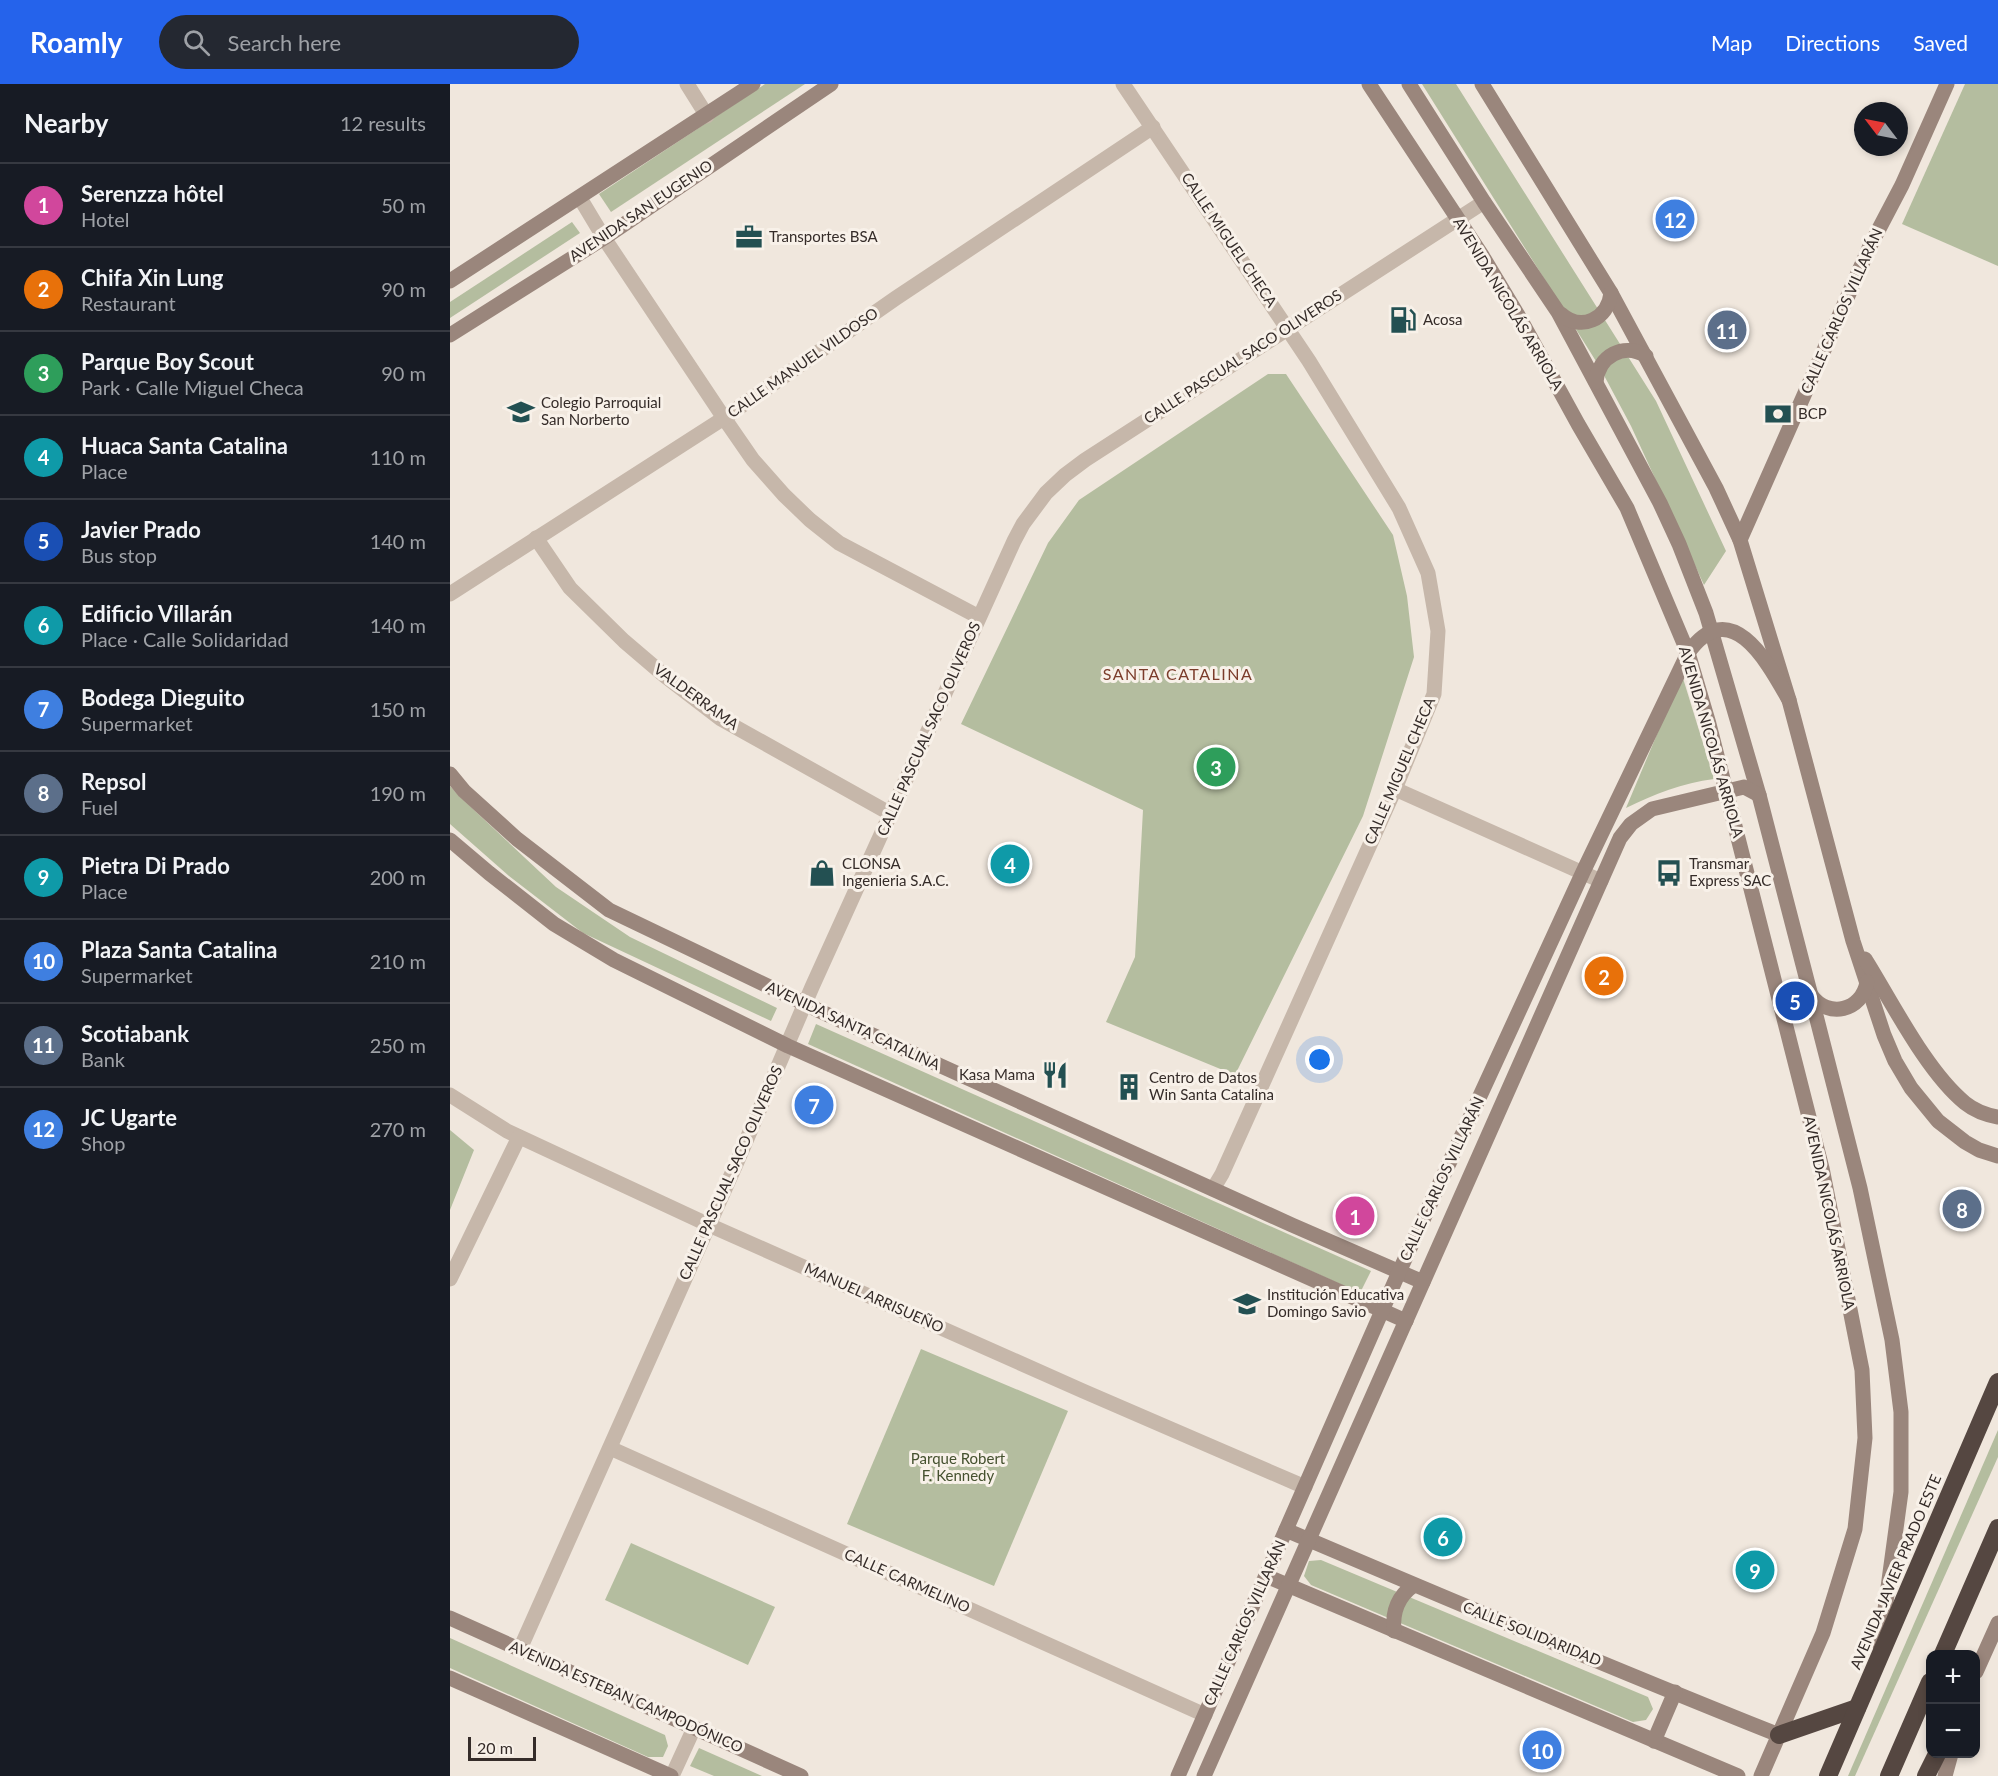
<!DOCTYPE html>
<html lang="en">
<head>
<meta charset="utf-8">
<style>
	body { margin:0; font-family:Lato,sans-serif; background:#242831; color:#f1f3f6 }
	.controls { position:absolute; right:18px; bottom:18px; display:grid; overflow:hidden; border-radius:12px; box-shadow:0 3px 9px #0003 }
	.controls button { width:54px; height:54px; display:grid; place-items:center; padding:0; border:0; border-bottom:2px solid #363941; background:#171b24; color:#f1f3f6; font:30px sans-serif }
	.compass { position:absolute; left:1404px; top:18px; width:54px; height:54px; border-radius:50%; background:#171b24; box-shadow:0 3px 9px #0003; rotate:302deg }
	.scale { position:absolute; left:18px; bottom:15px; width:68px; box-sizing:border-box; padding-left:6px; border:3px solid #352c29; border-top:0; font-size:16px; line-height:21px; white-space:nowrap; color:#352c29; -webkit-text-stroke:4px #f8f1e9; paint-order:stroke }
	.you { position:absolute; left:870px; top:976px; width:21px; height:21px; margin:-15px; border:4px solid #fff; border-radius:50%; background:#1a73e8; box-shadow:0 0 0 9px #1a73e833 }
	.badge { display:grid; place-items:center; width:39px; height:39px; border-radius:50%; background:#2563eb; color:#fff; font-size:20px; font-weight:700 }
	.pin { position:absolute; translate:-50% -50%; border:3px solid #fff; box-shadow:0 2px 6px #0006 }
	.list { margin:0; padding:0; list-style:none }
	h2 { display:flex; justify-content:space-between; align-items:center; height:78px; margin:0; padding:0 24px; font-size:26px }
	h2 small { font-size:20px; font-weight:400; color:#9ea1a6 }
	.list li { display:grid; grid-template-columns:39px 1fr auto; gap:18px; align-items:center; box-sizing:border-box; height:84px; padding:0 24px; border-top:2px solid #363941 }
	.list b { display:block; font-size:22px; white-space:nowrap }
	.list p { margin:0; font-size:20px; white-space:nowrap; color:#9ea1a6 }
	.list em { font-size:20px; font-style:normal; color:#9ea1a6 }
	.icon { flex:none; width:33px; height:33px; fill:none; stroke:currentColor; stroke-width:2; stroke-linecap:round; stroke-linejoin:round }
	.map { position:relative; flex:none; width:1548px; height:1692px; overflow:hidden }
	header { display:flex; align-items:center; gap:36px; box-sizing:border-box; height:84px; padding:0 30px; background:#2563eb; color:#fff }
	header strong { font-size:28px }
	nav { display:flex; gap:33px; margin-inline-start:auto; font-size:21px }
	.search { width:420px; height:54px; background:#242831; display:flex; align-items:center; gap:15px; box-sizing:border-box; padding:0 21px; border-radius:33px; color:#9ea1a6; font-size:22px }
	main { display:flex }
	aside { flex:1; background:#171b24 }
	.map>svg:first-child { display:block }
	.green { fill:#b4bd9f }
	.lines { fill:none; stroke-linecap:round; stroke-linejoin:round }
	.street { stroke:#c6b7aa; stroke-width:15 }
	.secondary { stroke:#9a867c; stroke-width:15 }
	.highway { stroke:#554741; stroke-width:18 }
	.labels { text-anchor:middle; stroke-width:6; stroke-linejoin:round; paint-order:stroke }
	.street-label { font-size:15px; fill:#352c29; stroke:#f8f1e9 }
	.poi-label { font-size:15px; fill:#352c29; stroke:#f8f1e9; text-anchor:start }
	.park-label { font-size:15px; fill:#45512f; stroke:#f8f1e9 }
	.neighbourhood-label { font-size:16px; letter-spacing:1.5px; fill:#7b3c2a; stroke:#f8f1e9 }
</style>
</head>
<body>
<header>
<strong>Roamly</strong>
<div class="search"><svg class="icon" aria-label="search" viewBox="0 0 24 24"><circle cx="10" cy="10" r="6"/><path d="M15 15l6 6"/></svg>Search here</div>
<nav><a>Map</a><a>Directions</a><a>Saved</a></nav>
</header>
<main>
<aside>
<h2>Nearby<small>12 results</small></h2>
<ul class="list">
<li><span class="badge" style="background:#d1479c">1</span><div><b>Serenzza hôtel</b><p>Hotel</p></div><em>50 m</em></li>
<li><span class="badge" style="background:#e8710a">2</span><div><b>Chifa Xin Lung</b><p>Restaurant</p></div><em>90 m</em></li>
<li><span class="badge" style="background:#2e9e5b">3</span><div><b>Parque Boy Scout</b><p>Park · Calle Miguel Checa</p></div><em>90 m</em></li>
<li><span class="badge" style="background:#0f9aa8">4</span><div><b>Huaca Santa Catalina</b><p>Place</p></div><em>110 m</em></li>
<li><span class="badge" style="background:#1a4fb4">5</span><div><b>Javier Prado</b><p>Bus stop</p></div><em>140 m</em></li>
<li><span class="badge" style="background:#0f9aa8">6</span><div><b>Edificio Villarán</b><p>Place · Calle Solidaridad</p></div><em>140 m</em></li>
<li><span class="badge" style="background:#3f7fe0">7</span><div><b>Bodega Dieguito</b><p>Supermarket</p></div><em>150 m</em></li>
<li><span class="badge" style="background:#5c6f8a">8</span><div><b>Repsol</b><p>Fuel</p></div><em>190 m</em></li>
<li><span class="badge" style="background:#0f9aa8">9</span><div><b>Pietra Di Prado</b><p>Place</p></div><em>200 m</em></li>
<li><span class="badge" style="background:#3f7fe0">10</span><div><b>Plaza Santa Catalina</b><p>Supermarket</p></div><em>210 m</em></li>
<li><span class="badge" style="background:#5c6f8a">11</span><div><b>Scotiabank</b><p>Bank</p></div><em>250 m</em></li>
<li><span class="badge" style="background:#3f7fe0">12</span><div><b>JC Ugarte</b><p>Shop</p></div><em>270 m</em></li>
</ul>
</aside>
<div class="map">
<svg width="1548" height="1692" viewBox="0 0 1548 1692">
	<rect width="100%" height="100%" fill="#f0e7dd"/>
	<g class="green">
		<path d="M315,0H355L161,128L149,110Z"/>
		<path d="M972,0H1006L1206,317L1276,467L1254,501L1181,342L1149,282Z"/>
		<path d="M1515,0H1548V182L1452,140Z"/>
		<path d="M122,138L130,149L0,234V218Z"/>
		<path d="M818,290H836L943,451L957,512L964,573L913,732L785,991L656,938L685,873L693,726L511,640L598,459L629,416Z"/>
		<path d="M1232,591L1264,695C1233,699 1204,710 1176,724Z"/>
		<path d="M0,702L9,712L106,803L180,853L327,924L321,937L133,849L59,792L0,740Z"/>
		<path d="M366,940L921,1187L910,1209L358,960Z"/>
		<path d="M0,1046L24,1066L0,1126Z"/>
		<path d="M471,1265L618,1327L544,1502L397,1440Z"/>
		<path d="M1548,1346V1373L1405,1692H1398Z"/>
		<path d="M181,1459L325,1523L298,1581L155,1516Z"/>
		<path d="M871,1476L1198,1613L1203,1625L1196,1636L1183,1638L861,1501L854,1492L859,1477Z"/>
		<path d="M0,1554L215,1651L218,1662L213,1673H198L0,1584Z"/>
		<path d="M249,1664L312,1692H264L240,1682Z"/>
	</g>
	<g class="lines">
		<g class="street">
			<path d="M237,0L257,32"/>
			<path d="M673,0L859,277L949,424L978,489L988,547L984,610L945,705L772,1090L763,1105"/>
			<path d="M130,114L154,154L274,334L303,376L334,411L360,436L389,459L529,533"/>
			<path d="M86,454L120,504L174,557L215,592L271,635L441,730"/>
			<path d="M0,510L274,334L446,214L703,43"/>
			<path d="M945,705L1151,797"/>
			<path d="M0,1011L57,1047L259,1141L633,1307L855,1403"/>
			<path d="M0,1195L69,1053"/>
			<path d="M160,1364L755,1631"/>
			<path d="M70,1565L287,1078L362,903L564,457L573,440L596,409L615,391L635,376L1034,118"/>
			<path d="M222,1692L244,1644"/>
		</g>
		<g class="secondary">
			<path d="M919,0L1033,173L1072,238L1128,340L1177,424L1238,569L1259,640L1372,1084L1412,1286L1415,1354L1405,1445L1373,1549L1311,1692"/>
			<path d="M959,0L1034,118L1108,228L1210,419L1229,460L1256,529L1309,711L1360,908L1410,1104L1442,1256L1451,1328V1408L1430,1562"/>
			<path d="M1032,0L1161,209L1266,404L1290,456L1339,616L1403,857L1434,951L1445,977L1461,1004L1488,1037L1515,1058L1529,1066L1548,1072"/>
			<path d="M0,197L303,0"/>
			<path d="M1111,230C1131,248 1158,235 1161,209"/>
			<path d="M0,251L154,154L381,0"/>
			<path d="M1146,298C1148,272 1174,258 1196,272"/>
			<path d="M1290,456L1420,162L1452,101L1497,0"/>
			<path d="M0,690L14,707L67,755L159,826L374,929L842,1141L973,1198"/>
			<path d="M0,756L39,789L104,840L164,876L338,962L956,1237"/>
			<path d="M1415,875C1442,918 1476,987 1515,1019C1525,1027 1536,1031 1548,1033"/>
			<path d="M1361,911C1378,935 1412,927 1417,898"/>
			<path d="M836,1446C1000,1516 1164,1585 1329,1651"/>
			<path d="M816,1492L1288,1692"/>
			<path d="M0,1534L351,1692"/>
			<path d="M944,1547C942,1527 948,1512 964,1501"/>
			<path d="M1526,1588L1548,1539"/>
			<path d="M0,1594L221,1692"/>
			<path d="M1204,1657L1225,1608"/>
			<path d="M728,1692L949,1188L1133,788L1238,569C1281,509 1318,579 1339,616"/>
			<path d="M754,1692L1170,754L1181,740L1202,725L1294,703L1309,711"/>
			<path d="M1495,1692L1501,1670"/>
		</g>
		<g class="highway">
			<path d="M1493,1570L1548,1444"/>
			<path d="M1329,1651L1407,1624"/>
			<path d="M1378,1692L1548,1298"/>
			<path d="M1439,1692L1480,1598"/>
			<path d="M1476,1692L1487,1670"/>
		</g>
	</g>
	<defs>
		<symbol id="office-bare" viewBox="-9 -9 18 18"><path d="M-6-3h4V-5.5h4V-3h4V5H-6ZM-1-4.5V-3h2v-1.5ZM-6 0V1H6V0Z" fill="#235052" stroke="#f8f1e9" stroke-width="2.5" paint-order="stroke"/></symbol>
		<symbol id="fuel-bare" viewBox="-9 -9 18 18"><path d="M-5.5-6h7V0h2V4h1.3V-2.5L3-4.5l.8-.8L6-3V5H2.5V1h-1V6h-7ZM-4.2-4.7v3.2H.2V-4.7Z" fill="#235052" stroke="#f8f1e9" stroke-width="2.5" paint-order="stroke"/></symbol>
		<symbol id="school-bare" viewBox="-9 -9 18 18"><path d="M0-5L7-2L0 1L-7-2ZM-4 1L0 2.5L4 1V4Q0 6-4 4Z" fill="#235052" stroke="#f8f1e9" stroke-width="2.5" paint-order="stroke"/></symbol>
		<symbol id="bank-bare" viewBox="-9 -9 18 18"><path d="M-6-4H6V4H-6ZM0-2.3a2.3 2.3 0 1 0 0 4.6a2.3 2.3 0 1 0 0-4.6Z" fill="#235052" stroke="#f8f1e9" stroke-width="2.5" paint-order="stroke"/></symbol>
		<symbol id="shop-bare" viewBox="-9 -9 18 18"><path d="M-5-2.5h2.3a2.7 3.5 0 0 1 5.4 0H5L5.5 6h-11ZM-1.5-2.5h3a1.5 2.3 0 0 0-3 0Z" fill="#235052" stroke="#f8f1e9" stroke-width="2.5" paint-order="stroke"/></symbol>
		<symbol id="bus-bare" viewBox="-9 -9 18 18"><path d="M-5-6H5V4H4V6H2V4H-2V6H-4V4H-5ZM-3.5-4V0h7V-4ZM-3.5 1.2v1.5H-2V1.2ZM2 1.2v1.5H3.5V1.2Z" fill="#235052" stroke="#f8f1e9" stroke-width="2.5" paint-order="stroke"/></symbol>
		<symbol id="restaurant-bare" viewBox="-9 -9 18 18"><path d="M-5-6h1v4h1v-4h1v4h1v-4h1v5L-1.5 .5V6h-2V.5L-5-1ZM5-6V6H3V1.5H1.5Q1.5-4 5-6Z" fill="#235052" stroke="#f8f1e9" stroke-width="2.5" paint-order="stroke"/></symbol>
		<symbol id="building-bare" viewBox="-9 -9 18 18"><path d="M-4-6H4V6H1V3H-1V6H-4ZM-2.5-4.3h1.7v1.8h-1.7ZM.8-4.3h1.7v1.8H.8ZM-2.5-1h1.7V.8h-1.7ZM.8-1h1.7V.8H.8Z" fill="#235052" stroke="#f8f1e9" stroke-width="2.5" paint-order="stroke"/></symbol>
	</defs>
	<g fill-rule="evenodd">
		<use href="#office-bare" x="280" y="134" width="38" height="38"/>
		<use href="#fuel-bare" x="934" y="217" width="38" height="38"/>
		<use href="#school-bare" x="52" y="309" width="38" height="38"/>
		<use href="#bank-bare" x="1309" y="311" width="38" height="38"/>
		<use href="#shop-bare" x="353" y="770" width="38" height="38"/>
		<use href="#bus-bare" x="1200" y="770" width="38" height="38"/>
		<use href="#restaurant-bare" x="586" y="972" width="38" height="38"/>
		<use href="#building-bare" x="660" y="984" width="38" height="38"/>
		<use href="#school-bare" x="778" y="1201" width="38" height="38"/>
	</g>
	<g class="labels">
		<g class="street-label">
			<text transform="translate(191 127) rotate(-34)" y="5">AVENIDA SAN EUGENIO</text>
			<text transform="translate(779 156) rotate(56)" y="5">CALLE MIGUEL CHECA</text>
			<text transform="translate(1058 220) rotate(59)" y="5">AVENIDA NICOLÁS ARRIOLA</text>
			<text transform="translate(1392 227) rotate(-66)" y="5">CALLE CARLOS VILLARÁN</text>
			<text transform="translate(793 273) rotate(-33)" y="5">CALLE PASCUAL SACO OLIVEROS</text>
			<text transform="translate(353 279) rotate(-35)" y="5">CALLE MANUEL VILDOSO</text>
			<text transform="translate(246 613) rotate(36)" y="5">VALDERRAMA</text>
			<text transform="translate(479 645) rotate(-66)" y="5">CALLE PASCUAL SACO OLIVEROS</text>
			<text transform="translate(1261 658) rotate(74)" y="5">AVENIDA NICOLÁS ARRIOLA</text>
			<text transform="translate(950 687) rotate(-67)" y="5">CALLE MIGUEL CHECA</text>
			<text transform="translate(403 942) rotate(25)" y="5">AVENIDA SANTA CATALINA</text>
			<text transform="translate(281 1089) rotate(-66)" y="5">CALLE PASCUAL SACO OLIVEROS</text>
			<text transform="translate(992 1095) rotate(-65)" y="5">CALLE CARLOS VILLARÁN</text>
			<text transform="translate(1379 1129) rotate(78)" y="5">AVENIDA NICOLÁS ARRIOLA</text>
			<text transform="translate(424 1214) rotate(24)" y="5">MANUEL ARRISUEÑO</text>
			<text transform="translate(1446 1488) rotate(-67)" y="5">AVENIDA JAVIER PRADO ESTE</text>
			<text transform="translate(457 1497) rotate(24)" y="5">CALLE CARMELINO</text>
			<text transform="translate(795 1539) rotate(-66)" y="5">CALLE CARLOS VILLARÁN</text>
			<text transform="translate(1082 1550) rotate(22)" y="5">CALLE SOLIDARIDAD</text>
			<text transform="translate(176 1613) rotate(24)" y="5">AVENIDA ESTEBAN CAMPODÓNICO</text>
		</g>
		<g class="poi-label">
			<text x="319" y="158">Transportes BSA</text>
			<text x="973" y="241">Acosa</text>
			<text x="91" y="324">Colegio Parroquial<tspan x="91" dy="17">San Norberto</tspan></text>
			<text x="1348" y="335">BCP</text>
			<text x="392" y="785">CLONSA<tspan x="392" dy="17">Ingenieria S.A.C.</tspan></text>
			<text x="1239" y="785">Transmar<tspan x="1239" dy="17">Express SAC</tspan></text>
			<text x="585" y="996" text-anchor="end">Kasa Mama</text>
			<text x="699" y="999">Centro de Datos<tspan x="699" dy="17">Win Santa Catalina</tspan></text>
			<text x="817" y="1216">Institución Educativa<tspan x="817" dy="17">Domingo Savio</tspan></text>
		</g>
		<g class="park-label">
			<text x="508" y="1380">Parque Robert<tspan x="508" dy="17">F. Kennedy</tspan></text>
		</g>
		<g class="neighbourhood-label">
			<text x="728" y="596">SANTA CATALINA</text>
		</g>
	</g>
</svg>
<div class="controls">
<button>+</button>
<button>−</button>
</div>
<svg class="compass" viewBox="-18 -18 36 36"><path d="M0-13l5 13h-10z" fill="#e53935"/><path d="M0 13l5-13h-10z" fill="#9ea1a6"/></svg>
<div class="scale">20 m</div>
<div class="you"></div>
<div class="pin badge" style="left:905px;top:1132px;background:#d1479c">1</div>
<div class="pin badge" style="left:1154px;top:892px;background:#e8710a">2</div>
<div class="pin badge" style="left:766px;top:683px;background:#2e9e5b">3</div>
<div class="pin badge" style="left:560px;top:780px;background:#0f9aa8">4</div>
<div class="pin badge" style="left:1345px;top:917px;background:#1a4fb4">5</div>
<div class="pin badge" style="left:993px;top:1453px;background:#0f9aa8">6</div>
<div class="pin badge" style="left:364px;top:1021px;background:#3f7fe0">7</div>
<div class="pin badge" style="left:1512px;top:1125px;background:#5c6f8a">8</div>
<div class="pin badge" style="left:1305px;top:1486px;background:#0f9aa8">9</div>
<div class="pin badge" style="left:1092px;top:1666px;background:#3f7fe0">10</div>
<div class="pin badge" style="left:1277px;top:246px;background:#5c6f8a">11</div>
<div class="pin badge" style="left:1225px;top:135px;background:#3f7fe0">12</div>
</div>
</main>
</body>
</html>
